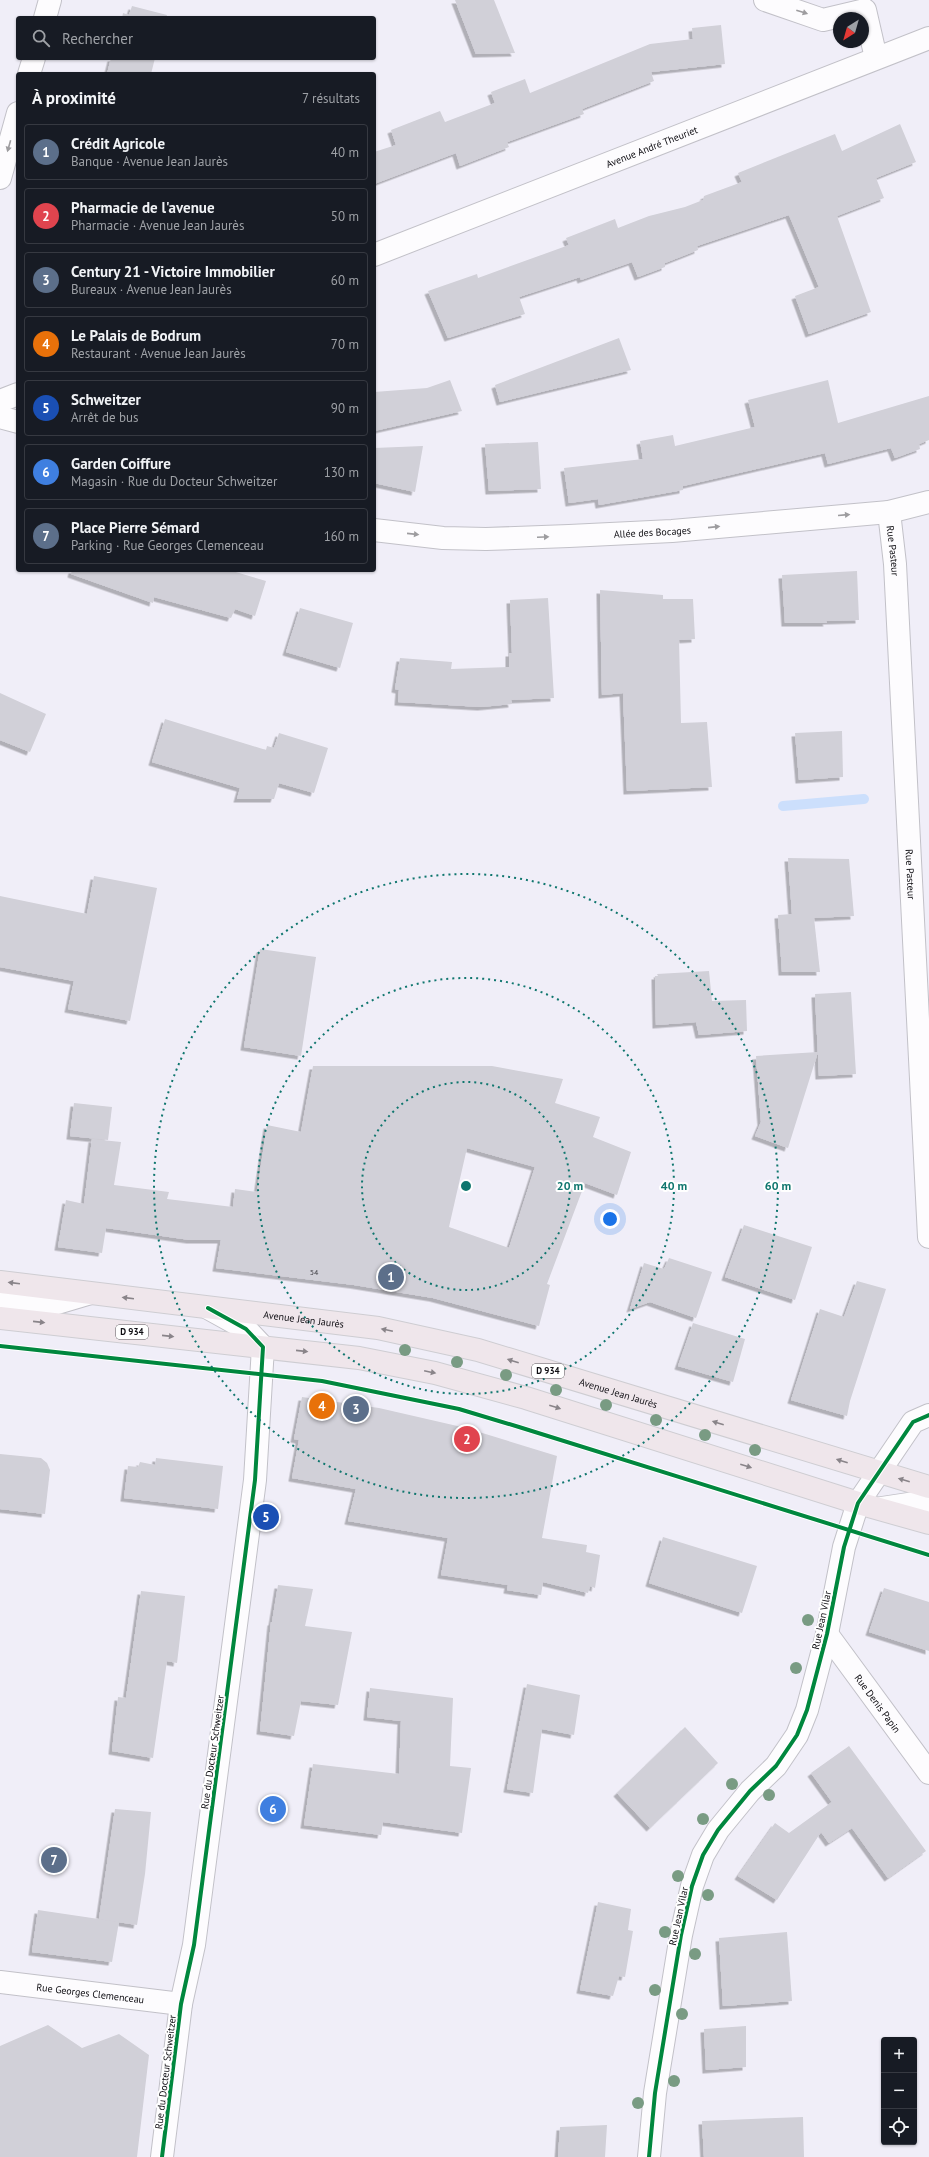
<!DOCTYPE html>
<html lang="fr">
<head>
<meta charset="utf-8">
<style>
	body { margin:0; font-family:"PT Sans",sans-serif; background:#20242c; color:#f1f3f6 }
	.controls { position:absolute; right:12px; bottom:12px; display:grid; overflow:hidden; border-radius:4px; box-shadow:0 1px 3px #0004 }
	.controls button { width:36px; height:36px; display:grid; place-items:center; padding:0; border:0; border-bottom:1px solid #363941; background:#171b24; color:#f1f3f6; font:20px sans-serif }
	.compass { position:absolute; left:833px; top:12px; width:36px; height:36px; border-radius:50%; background:#171b24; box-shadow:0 1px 3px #0004; rotate:217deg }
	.you { position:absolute; left:610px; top:1219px; width:14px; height:14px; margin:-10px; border:3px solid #fff; border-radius:50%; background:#1a73e8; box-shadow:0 0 0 6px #1a73e833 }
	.badge { display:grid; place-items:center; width:26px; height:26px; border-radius:50%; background:#aeafb3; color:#fff; font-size:13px; font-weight:700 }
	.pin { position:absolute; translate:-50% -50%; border:2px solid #fff; box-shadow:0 1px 4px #0006 }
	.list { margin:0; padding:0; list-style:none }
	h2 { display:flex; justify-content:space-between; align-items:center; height:52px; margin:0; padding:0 16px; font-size:17px }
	h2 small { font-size:13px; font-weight:400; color:#9ea1a6 }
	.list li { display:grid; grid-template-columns:26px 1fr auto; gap:12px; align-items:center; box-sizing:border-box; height:56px; margin:0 8px 8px; padding:0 8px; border:1px solid #363941; border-radius:4px }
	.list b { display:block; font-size:15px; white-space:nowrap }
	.list p { margin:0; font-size:13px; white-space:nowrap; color:#9ea1a6 }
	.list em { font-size:13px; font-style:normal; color:#9ea1a6 }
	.icon { flex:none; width:22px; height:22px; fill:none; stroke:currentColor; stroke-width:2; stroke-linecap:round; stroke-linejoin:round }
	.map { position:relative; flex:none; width:929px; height:2157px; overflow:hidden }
	.search { position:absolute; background:#171b24; box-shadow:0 1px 3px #0004; left:16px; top:16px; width:360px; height:44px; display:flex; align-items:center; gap:10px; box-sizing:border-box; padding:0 14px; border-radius:4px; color:#9ea1a6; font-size:15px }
	.panel { position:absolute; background:#171b24; box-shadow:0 1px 3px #0004; left:16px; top:72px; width:360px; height:500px; border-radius:4px }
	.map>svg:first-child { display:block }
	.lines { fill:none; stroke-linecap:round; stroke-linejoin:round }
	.stream { stroke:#ccdffc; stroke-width:10 }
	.building { fill:#d1d0d8; fill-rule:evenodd; filter:url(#shadow) }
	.lane-casing { stroke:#c2c1c8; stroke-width:21 }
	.street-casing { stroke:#c2c1c8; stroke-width:24 }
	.primary-casing { stroke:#cecdd2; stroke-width:24 }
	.lane { stroke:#fdfcfe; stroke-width:19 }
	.street { stroke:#fdfcfe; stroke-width:22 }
	.primary { stroke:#efe6eb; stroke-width:22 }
	.cycleway-casing { stroke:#fff; stroke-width:6 }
	.cycleway { stroke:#00873e; stroke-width:4 }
	.tree { fill:#799b83 }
	.oneway { fill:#9d9c9f }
	.oneway2 { fill:#898489 }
	.ring { fill:none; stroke:#0f766e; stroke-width:2; stroke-dasharray:2 4 }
	.labels { text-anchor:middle; stroke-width:4; stroke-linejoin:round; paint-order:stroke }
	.number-label { font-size:8px; fill:#3e3d43 }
	.shield { fill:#fff; stroke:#565558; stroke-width:1 }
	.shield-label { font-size:9px; font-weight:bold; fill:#0d0c11 }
	.street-label { font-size:10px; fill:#0d0c11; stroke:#fff }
	.centre { fill:#0f766e; stroke:#fff; stroke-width:2 }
	.ring-label { font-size:12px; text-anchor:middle; font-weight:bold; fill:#0f766e; stroke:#fff; stroke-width:4; stroke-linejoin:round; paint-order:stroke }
</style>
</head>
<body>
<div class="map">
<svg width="929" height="2157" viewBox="0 0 929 2157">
	<defs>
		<filter id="shadow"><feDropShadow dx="-3.5" dy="3.5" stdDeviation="0" flood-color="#0004"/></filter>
	</defs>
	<rect width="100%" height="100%" fill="#f0eef8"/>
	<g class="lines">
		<path class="stream" d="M783,806L864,799"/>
	</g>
	<g class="building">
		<path d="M455,0H494L515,53L476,54Z"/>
		<path d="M132,6L167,15L166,18H122L123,13L129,15Z"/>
		<path d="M721,25L725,64L651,72L654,81L582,109L584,114L507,142L509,147L460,166L456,153L374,184V152L396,145L391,130L440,111L445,122L495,103L491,92L525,79L530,93L650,44L693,39L692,28Z"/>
		<path d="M111,58H155L151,74H107Z"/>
		<path d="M900,124L916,162L876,178L884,198L837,216L871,312L809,334L795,296L819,287L789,215L697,246L698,250L665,263V267L638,277L632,262L581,280L580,277L519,297L525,314L448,338L428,291L477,274L478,278L569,245L566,238L615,219L618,228L649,216L685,207L703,200L704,196L742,182L738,173L835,134L842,151Z"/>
		<path d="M619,338L631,370L500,402L495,385Z"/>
		<path d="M450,380L462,411L374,431V392L427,388Z"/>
		<path d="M828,380L838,423L929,396V440L919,444L920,449L895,458L891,448L828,464L825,453L683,486V490L599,505L598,499L569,503L564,468L643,459L640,441L673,435L675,446L755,427L748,400Z"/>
		<path d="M538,442L541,489L489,491L485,444Z"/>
		<path d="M423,446L415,492L374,483V448Z"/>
		<path d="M72,570H229L266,581L255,616L235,609L231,618L154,597L153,603L71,574Z"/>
		<path d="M857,571L859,620L826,621L827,623H785L782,575Z"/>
		<path d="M600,590L663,595V599H693L695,639L679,640L681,723L707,722L712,787L627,791L623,693L602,695Z"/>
		<path d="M548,598L554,698L511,700L512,704L481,707L398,702L399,690L395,689L400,658L452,662L451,669L509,667V653H512L510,600Z"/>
		<path d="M300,608L353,623L340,668L286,652Z"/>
		<path d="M0,693L46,714L30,752L0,740Z"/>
		<path d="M165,719L266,750L267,746L274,748L279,733L328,748L314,793L279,783L274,799H237L240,788L152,762Z"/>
		<path d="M842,731L843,777L799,780L795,733Z"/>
		<path d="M788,858L849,859L854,916L814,918L820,972H782L778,915L792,914Z"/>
		<path d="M94,876L157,888L130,1021L68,1009L74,981L0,967V896L87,914Z"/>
		<path d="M260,949L316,957L301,1056L244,1047Z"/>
		<path d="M709,971L712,1001L746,1000L747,1031L699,1035L696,1022L656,1025L655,976H658L657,974Z"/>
		<path d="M851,992L856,1074L819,1076L815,994Z"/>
		<path d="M818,1052L788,1148L755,1136L761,1122L756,1056Z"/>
		<path d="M313,1066H492L563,1079L555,1103L600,1117L593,1137L631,1152L617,1195L585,1183L547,1284L550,1285L539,1326L433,1298L354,1285L216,1268L221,1240H190L106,1228L102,1253L58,1247L66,1200L84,1204L92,1139L121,1142L114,1185L169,1192L167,1199L233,1207L235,1189L257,1192L267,1125L301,1132ZM467,1148L535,1167L509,1248L449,1227Z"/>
		<path d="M74,1103L112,1107L108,1140L70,1136Z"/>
		<path d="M744,1225L812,1247L795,1300L725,1277Z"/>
		<path d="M669,1258L712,1272L696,1318L650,1302L630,1309L644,1263L664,1269Z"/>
		<path d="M857,1281L886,1289L850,1401L847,1416L791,1400L820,1309L844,1317Z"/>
		<path d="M693,1323L745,1339L733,1382L678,1366Z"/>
		<path d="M302,1397L379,1408L466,1428L557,1456L542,1538L587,1545L586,1552L600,1555L595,1588L590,1586L588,1593L543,1582L541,1595L507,1590L508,1585L441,1575L448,1538L348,1521L356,1489L292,1478L299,1440L294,1439Z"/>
		<path d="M0,1454L41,1458L47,1463L50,1470L45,1514L0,1509Z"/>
		<path d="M156,1458L223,1466L218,1509L124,1498L128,1466L138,1467L140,1462L155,1465Z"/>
		<path d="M663,1537L757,1566L742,1613L649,1583Z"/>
		<path d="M278,1585L313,1589L305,1626L352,1632L338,1705L301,1701L294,1736L260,1731L271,1622H272Z"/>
		<path d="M884,1588L929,1602V1651L869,1632Z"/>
		<path d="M141,1591L185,1596L177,1663L167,1661L153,1758L112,1751L118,1697L126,1698Z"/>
		<path d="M527,1684L580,1695L574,1735L542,1729L533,1793L507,1789Z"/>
		<path d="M370,1688L453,1698L450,1766L471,1768L462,1833L383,1822L381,1835L304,1825L313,1764L399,1774L401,1721L367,1717Z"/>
		<path d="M685,1727L718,1763L650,1828L617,1793Z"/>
		<path d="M849,1746L926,1851L888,1878L852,1828L829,1843L821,1832L777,1900L738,1876L775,1823L789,1833L832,1802L811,1773Z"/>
		<path d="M115,1809L151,1812L145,1874L137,1925L99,1919Z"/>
		<path d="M598,1902L631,1909L628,1930L633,1931L625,1977L619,1976L613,1996L580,1990Z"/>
		<path d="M38,1910L119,1922L112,1962L32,1952Z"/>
		<path d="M787,1932L792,2001L723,2006L719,1938Z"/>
		<path d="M48,2025L82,2048L119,2034L149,2055L137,2157H0V2046Z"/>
		<path d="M746,2026V2067L706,2070L704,2029Z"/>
		<path d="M803,2117L804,2157H704L702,2121Z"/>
		<path d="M607,2125L605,2157H558L560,2127Z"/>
	</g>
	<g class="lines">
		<defs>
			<path id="lane" d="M0,1300L56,1305L93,1294"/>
			<g id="street">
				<path d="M765,0L823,20L865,10L876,58"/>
				<path d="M45,18L50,0"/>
				<path d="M29,74L34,58"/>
				<path d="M0,178L18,113"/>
				<path id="s1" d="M374,255L929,38"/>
				<path d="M0,401L18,394"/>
				<path d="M0,417L18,422"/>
				<path id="s2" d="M889,512L895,564L929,1237"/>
				<path id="s3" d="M374,530L443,538L486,539L569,536L672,531L889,512L929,502"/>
				<path d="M882,1508L915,1503L929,1507"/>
				<path id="s4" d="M827,1634L929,1773"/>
				<path id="s5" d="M0,1982L181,2004"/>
				<path d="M162,2157L181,2004L194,1945L255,1480L263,1347L246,1329L208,1308"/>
				<path d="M649,2157L655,2093L681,1935L692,1886L703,1855L718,1830L750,1791L776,1766L797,1735L807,1710L827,1634L844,1547L858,1503L913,1422L929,1415"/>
			</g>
			<g id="primary">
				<path id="s6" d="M0,1282L378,1328L478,1350L929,1487"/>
				<path d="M0,1318L359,1358L435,1373L526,1398L858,1503L929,1523"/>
			</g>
		</defs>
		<use href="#lane" class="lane-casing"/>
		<use href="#street" class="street-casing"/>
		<use href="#primary" class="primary-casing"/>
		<use href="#lane" class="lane"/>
		<use href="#street" class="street"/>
		<use href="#primary" class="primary"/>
		<defs>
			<g id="cycleway">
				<path d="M0,1346L322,1381L459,1409L519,1427L929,1555"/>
				<path d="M162,2157L181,2004L194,1945L255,1480L263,1347L246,1329L208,1308"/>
				<path d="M649,2157L655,2093L681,1935L692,1886L703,1855L718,1830L750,1791L776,1766L797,1735L807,1710L827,1634L844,1547L858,1503L913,1422L929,1415"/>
			</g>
		</defs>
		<use href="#cycleway" class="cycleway-casing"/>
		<use href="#cycleway" class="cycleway"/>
	</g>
	<g class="tree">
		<circle cx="405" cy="1350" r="6"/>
		<circle cx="457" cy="1362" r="6"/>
		<circle cx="506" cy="1375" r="6"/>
		<circle cx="556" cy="1390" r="6"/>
		<circle cx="606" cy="1405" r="6"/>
		<circle cx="656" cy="1420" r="6"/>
		<circle cx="705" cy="1435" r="6"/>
		<circle cx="755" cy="1450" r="6"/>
		<circle cx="808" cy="1620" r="6"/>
		<circle cx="796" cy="1668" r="6"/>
		<circle cx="732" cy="1784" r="6"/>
		<circle cx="769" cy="1795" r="6"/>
		<circle cx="703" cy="1819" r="6"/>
		<circle cx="678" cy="1876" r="6"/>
		<circle cx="708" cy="1895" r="6"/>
		<circle cx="665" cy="1932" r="6"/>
		<circle cx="695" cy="1954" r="6"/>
		<circle cx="655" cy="1990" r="6"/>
		<circle cx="682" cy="2014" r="6"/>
		<circle cx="674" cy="2081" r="6"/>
		<circle cx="638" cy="2103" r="6"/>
	</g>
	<defs><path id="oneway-solid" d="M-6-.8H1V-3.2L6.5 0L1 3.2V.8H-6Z"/></defs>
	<g class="oneway">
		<use href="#oneway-solid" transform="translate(802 12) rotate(18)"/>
		<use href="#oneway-solid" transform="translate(9 146) rotate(106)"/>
		<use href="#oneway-solid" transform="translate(844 515) rotate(-5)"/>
		<use href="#oneway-solid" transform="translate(714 527) rotate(-6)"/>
		<use href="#oneway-solid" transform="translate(413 534) rotate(6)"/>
		<use href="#oneway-solid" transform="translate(543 537) rotate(-2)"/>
	</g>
	<g class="oneway2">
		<use href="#oneway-solid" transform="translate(14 1283) rotate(-173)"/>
		<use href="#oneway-solid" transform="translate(128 1298) rotate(-173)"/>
		<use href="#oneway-solid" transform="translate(39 1322) rotate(6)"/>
		<use href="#oneway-solid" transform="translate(387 1330) rotate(-168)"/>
		<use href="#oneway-solid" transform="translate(168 1336) rotate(6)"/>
		<use href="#oneway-solid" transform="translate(302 1351) rotate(6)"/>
		<use href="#oneway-solid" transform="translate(513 1361) rotate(-163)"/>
		<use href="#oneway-solid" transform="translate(430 1372) rotate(12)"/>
		<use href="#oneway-solid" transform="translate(555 1407) rotate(17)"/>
		<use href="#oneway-solid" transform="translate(718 1423) rotate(-163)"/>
		<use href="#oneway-solid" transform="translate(842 1461) rotate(-162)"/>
		<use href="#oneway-solid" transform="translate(746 1466) rotate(17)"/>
		<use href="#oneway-solid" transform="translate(904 1480) rotate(-164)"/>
	</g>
	<g class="ring">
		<circle cx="466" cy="1186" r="104"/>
		<circle cx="466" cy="1186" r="208"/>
		<circle cx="466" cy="1186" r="312"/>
	</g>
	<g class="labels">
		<g class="number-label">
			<text x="314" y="1275">54</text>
		</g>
		<g class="shield">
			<rect x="116" y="1325" width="32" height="14" rx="3"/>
			<rect x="532" y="1364" width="32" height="14" rx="3"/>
		</g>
		<g class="shield-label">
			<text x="132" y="1335">D 934</text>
			<text x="548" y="1374">D 934</text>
		</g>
		<g class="street-label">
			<text dy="4" stroke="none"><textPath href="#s1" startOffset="298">Avenue André Theuriet</textPath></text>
			<text dy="4" stroke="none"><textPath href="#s3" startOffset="279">Allée des Bocages</textPath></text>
			<text dy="4" stroke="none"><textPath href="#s2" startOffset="39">Rue Pasteur</textPath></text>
			<text dy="4" stroke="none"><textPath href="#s2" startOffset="363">Rue Pasteur</textPath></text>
			<text dy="4" stroke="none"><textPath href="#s6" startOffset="306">Avenue Jean Jaurès</textPath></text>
			<text dy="4" stroke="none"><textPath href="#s6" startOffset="630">Avenue Jean Jaurès</textPath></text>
			<text transform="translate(821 1620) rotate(-78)" y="4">Rue Jean Vilar</text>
			<text dy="4" stroke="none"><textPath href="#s4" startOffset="86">Rue Denis Papin</textPath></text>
			<text transform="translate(212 1752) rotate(-82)" y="4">Rue du Docteur Schweitzer</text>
			<text transform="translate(678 1916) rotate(-78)" y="4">Rue Jean Vilar</text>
			<text dy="4" stroke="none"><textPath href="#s5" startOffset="91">Rue Georges Clemenceau</textPath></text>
			<text transform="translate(165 2072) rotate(-83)" y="4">Rue du Docteur Schweitzer</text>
		</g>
	</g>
	<circle cx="466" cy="1186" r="6" class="centre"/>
	<g class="ring-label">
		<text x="570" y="1190">20 m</text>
		<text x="674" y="1190">40 m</text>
		<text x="778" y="1190">60 m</text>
	</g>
</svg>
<div class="controls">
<button>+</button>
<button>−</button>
<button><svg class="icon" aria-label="locate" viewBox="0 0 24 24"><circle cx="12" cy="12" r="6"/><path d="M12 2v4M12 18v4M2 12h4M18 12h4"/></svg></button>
</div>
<svg class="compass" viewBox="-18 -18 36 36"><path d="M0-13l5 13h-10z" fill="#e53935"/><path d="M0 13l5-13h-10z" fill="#9ea1a6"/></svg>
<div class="you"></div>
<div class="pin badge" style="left:391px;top:1277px;background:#5c6f8a">1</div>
<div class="pin badge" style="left:467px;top:1439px;background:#e0444e">2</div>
<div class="pin badge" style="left:356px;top:1409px;background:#5c6f8a">3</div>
<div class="pin badge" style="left:322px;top:1406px;background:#e8710a">4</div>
<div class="pin badge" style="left:266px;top:1517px;background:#1a4fb4">5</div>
<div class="pin badge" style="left:273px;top:1809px;background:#3f7fe0">6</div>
<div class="pin badge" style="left:54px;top:1860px;background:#5c6f8a">7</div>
<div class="search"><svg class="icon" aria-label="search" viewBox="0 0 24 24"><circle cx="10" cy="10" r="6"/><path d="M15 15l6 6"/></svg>Rechercher</div>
<section class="panel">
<h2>À proximité<small>7 résultats</small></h2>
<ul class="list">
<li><span class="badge" style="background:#5c6f8a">1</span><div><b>Crédit Agricole</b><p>Banque · Avenue Jean Jaurès</p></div><em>40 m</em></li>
<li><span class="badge" style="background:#e0444e">2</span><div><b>Pharmacie de l'avenue</b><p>Pharmacie · Avenue Jean Jaurès</p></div><em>50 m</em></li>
<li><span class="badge" style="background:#5c6f8a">3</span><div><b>Century 21 - Victoire Immobilier</b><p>Bureaux · Avenue Jean Jaurès</p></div><em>60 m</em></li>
<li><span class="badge" style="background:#e8710a">4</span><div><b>Le Palais de Bodrum</b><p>Restaurant · Avenue Jean Jaurès</p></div><em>70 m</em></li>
<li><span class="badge" style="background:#1a4fb4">5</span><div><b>Schweitzer</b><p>Arrêt de bus</p></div><em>90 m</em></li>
<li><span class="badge" style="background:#3f7fe0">6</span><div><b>Garden Coiffure</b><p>Magasin · Rue du Docteur Schweitzer</p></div><em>130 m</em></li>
<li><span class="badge" style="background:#5c6f8a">7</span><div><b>Place Pierre Sémard</b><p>Parking · Rue Georges Clemenceau</p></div><em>160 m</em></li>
</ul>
</section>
</div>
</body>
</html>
